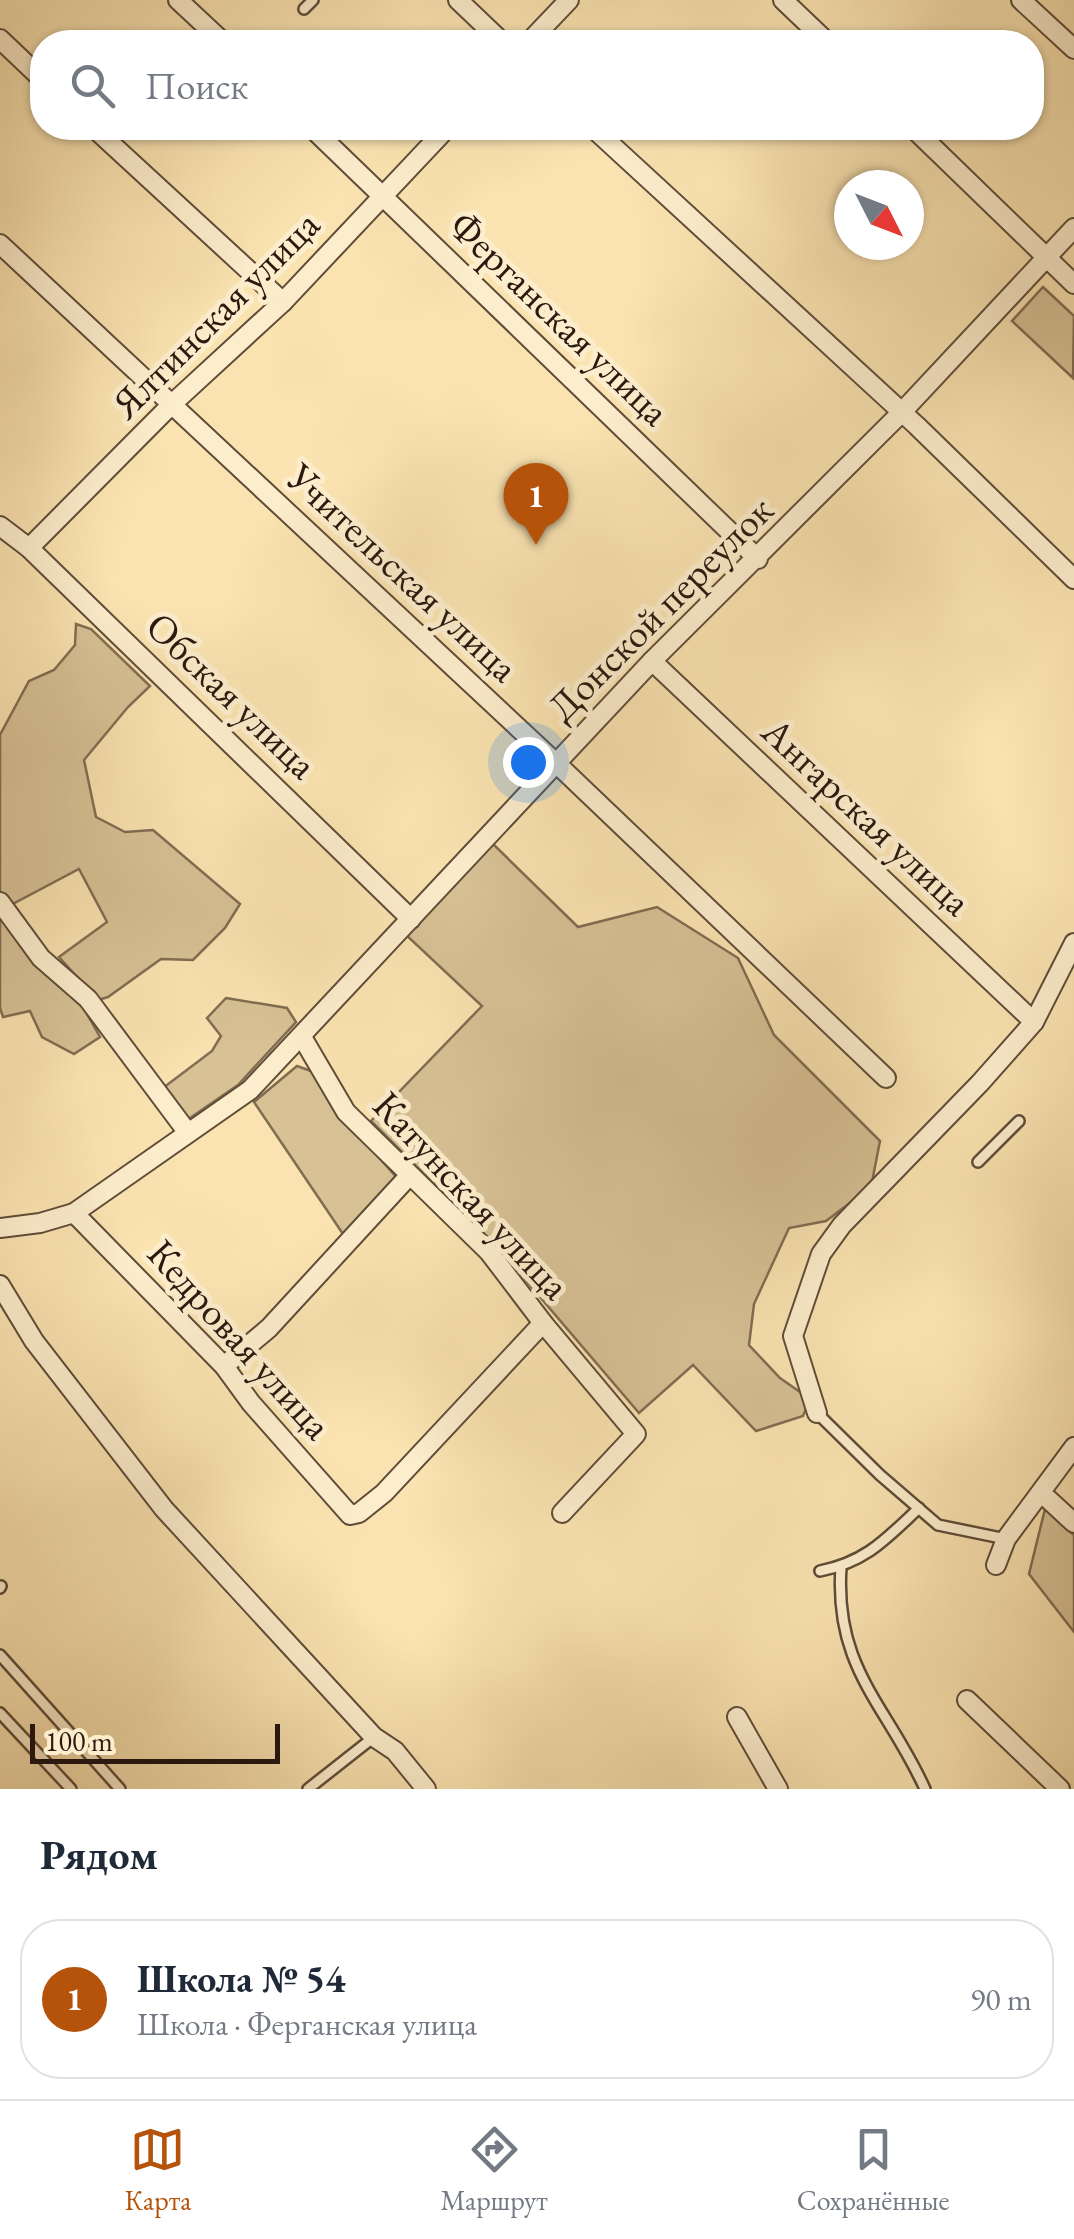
<!DOCTYPE html>
<html lang="ru">
<head>
<meta charset="utf-8">
<style>
	body { margin:0; font-family:"EB Garamond",serif; background:#f2f2f3; color:#1f2937 }
	.compass { position:absolute; left:834px; top:170px; width:90px; height:90px; border-radius:50%; background:#fff; box-shadow:0 2px 8px #0004; rotate:132deg }
	.scale { position:absolute; left:30px; bottom:25px; width:250px; box-sizing:border-box; padding-left:10px; border:5px solid #2b190f; border-top:0; font-size:28px; line-height:35px; white-space:nowrap; color:#2b190f; -webkit-text-stroke:8px #fcedcc; paint-order:stroke }
	.you { position:absolute; left:528px; top:762px; width:35px; height:35px; margin:-25px; border:8px solid #fff; border-radius:50%; background:#1a73e8; box-shadow:0 0 0 15px #1a73e833 }
	.badge { display:grid; place-items:center; width:65px; height:65px; border-radius:50%; background:#b45309; color:#fff; font-size:32px; font-weight:700 }
	.pin { position:absolute; translate:-50% -82px; filter:drop-shadow(0 2px 5px #0008) }
	.pin::after { content:''; position:absolute; top:52px; width:35px; height:30px; background:inherit; clip-path:polygon(0 0,100% 0,50% 100%) }
	.list { margin:0; padding:0; list-style:none }
	h2 { display:flex; justify-content:space-between; align-items:center; height:130px; margin:0; padding:0 40px; font-size:42px }
	h2 small { font-size:32px; font-weight:400; color:#747a83 }
	.list li { display:grid; grid-template-columns:65px 1fr auto; gap:30px; align-items:center; box-sizing:border-box; height:160px; margin:0 20px 20px; padding:0 20px; border:2px solid #e0e1e3; border-radius:40px }
	.list b { display:block; font-size:38px; white-space:nowrap }
	.list p { margin:0; font-size:32px; white-space:nowrap; color:#747a83 }
	.list em { font-size:32px; font-style:normal; color:#747a83 }
	.icon { flex:none; width:55px; height:55px; fill:none; stroke:currentColor; stroke-width:2; stroke-linecap:round; stroke-linejoin:round }
	.map { position:relative; flex:none; width:1074px; height:1789px; overflow:hidden }
	.search { position:absolute; background:#fff; box-shadow:0 2px 8px #0004; left:30px; right:30px; top:30px; height:110px; display:flex; align-items:center; gap:25px; box-sizing:border-box; padding:0 35px; border-radius:40px; color:#747a83; font-size:38px }
	.sheet { height:310px; background:#fff }
	nav { display:flex; justify-content:space-around; align-items:center; box-sizing:border-box; height:140px; border-top:2px solid #e0e1e3; background:#fff; font-size:28px; color:#747a83 }
	nav a { display:grid; justify-items:center; gap:5px }
	nav .on { color:#b45309 }
	.map>svg:first-child { display:block }
	.green { fill:#d7c195; stroke:#816d52; stroke-width:2.5 }
	.lines { fill:none; stroke-linecap:round; stroke-linejoin:round }
	.lane-casing { stroke:#5f4c38; stroke-width:14 }
	.street-casing { stroke:#5f4c38; stroke-width:22 }
	.lane { stroke:#fcedcc; stroke-width:9 }
	.street { stroke:#fcedcc; stroke-width:18 }
	.labels { text-anchor:middle; stroke-width:10; stroke-linejoin:round; paint-order:stroke }
	.street-label { font-size:40px; fill:#2b190f; stroke:#fcedcc }
</style>
</head>
<body>
<div class="map">
<svg width="1074" height="1789" viewBox="0 0 1074 1789">
	<rect width="100%" height="100%" fill="#fae3b1"/>
	<filter id="stains"><feTurbulence type="fractalNoise" baseFrequency=".002" numOctaves="4"/><feColorMatrix values="0 0 0 0 .2 0 0 0 0 .09 0 0 0 0 .02 0 0 0 .5 -.17"/></filter>
	<radialGradient id="worn" r=".72"><stop offset=".6" stop-color="#630" stop-opacity="0"/><stop offset="1" stop-color="#630" stop-opacity=".3"/></radialGradient>
	<g class="green">
		<path d="M1043,287L1074,316L1073,378L1012,321Z"/>
		<path d="M76,624L91,629L150,686L128,707L84,760L96,817L125,832L153,830L240,904L225,928L193,960L161,959L108,997L98,1000L59,957L107,922L79,869L9,906L39,966L83,1007L100,1037L74,1054L42,1037L30,1011L3,1017L0,1008V735L29,681L54,670L75,645Z"/>
		<path d="M492,843L578,927L657,907L738,958L774,1035L880,1141L871,1187L826,1221L789,1228L754,1304L749,1345L780,1378L810,1399L803,1416L756,1431L693,1365L639,1413L499,1249L371,1121L482,1006L405,934Z"/>
		<path d="M226,998L287,1008L296,1022L238,1085L187,1120L163,1088L212,1051L221,1036L207,1018Z"/>
		<path d="M297,1066L314,1072L341,1115L398,1179L343,1234L254,1102Z"/>
		<path d="M1045,1509L1074,1535V1632L1029,1574Z"/>
	</g>
	<g class="lines">
		<defs>
			<g id="lane">
				<path d="M304,9L313,0"/>
				<path d="M978,1162L1019,1121"/>
				<path d="M817,1413L880,1475L938,1525L1006,1539"/>
				<path d="M841,1567C834,1669 887,1705 925,1789"/>
				<path d="M820,1571C866,1562 886,1539 919,1508"/>
				<path d="M0,1588L1,1586"/>
				<path d="M0,1655L120,1789"/>
				<path d="M0,1713L71,1789"/>
				<path d="M308,1789L374,1737"/>
			</g>
			<g id="street">
				<path d="M178,0L223,42"/>
				<path d="M458,0L502,42"/>
				<path d="M783,0L827,42"/>
				<path d="M1021,0L1074,49"/>
				<path d="M0,39L42,79"/>
				<path d="M529,42L569,0"/>
				<path d="M94,128L283,302"/>
				<path d="M312,128L758,559"/>
				<path d="M593,128L916,425L1074,579"/>
				<path d="M913,128L1074,284"/>
				<path d="M0,244L556,763L886,1078"/>
				<path d="M0,526L29,548L411,919"/>
				<path d="M29,548L172,404L283,302L447,128"/>
				<path d="M652,661L1034,1022"/>
				<path d="M0,902L41,958L88,999L188,1133"/>
				<path d="M302,1037L346,1112L489,1252L543,1323L636,1434L562,1513"/>
				<path d="M74,1213L224,1366L251,1403L350,1515L359,1513L384,1493L543,1323"/>
				<path d="M0,1228L40,1223L74,1213L250,1090L652,661L901,413L1074,228"/>
				<path d="M0,1285L34,1341L164,1509L374,1737L395,1751L426,1789"/>
				<path d="M224,1366L269,1328L408,1177"/>
				<path d="M817,1413L793,1336L821,1254L842,1225L980,1083L1034,1022L1074,943"/>
				<path d="M1048,1499L1074,1523"/>
				<path d="M996,1565L1006,1539L1074,1447"/>
				<path d="M967,1700L1060,1789"/>
				<path d="M737,1717L778,1789"/>
			</g>
		</defs>
		<use href="#lane" class="lane-casing"/>
		<use href="#street" class="street-casing"/>
		<use href="#lane" class="lane"/>
		<use href="#street" class="street"/>
	</g>
	<g class="labels">
		<g class="street-label">
			<text transform="translate(215 314) rotate(-45)" y="14">Ялтинская улица</text>
			<text transform="translate(560 318) rotate(44)" y="14">Ферганская улица</text>
			<text transform="translate(403 572) rotate(43)" y="14">Учительская улица</text>
			<text transform="translate(660 608) rotate(-45)" y="14">Донской переулок</text>
			<text transform="translate(232 695) rotate(44)" y="14">Обская улица</text>
			<text transform="translate(867 816) rotate(43)" y="14">Ангарская улица</text>
			<text transform="translate(472 1195) rotate(47)" y="14">Катунская улица</text>
			<text transform="translate(240 1339) rotate(48)" y="14">Кедровая улица</text>
		</g>
	</g>
	<rect width="100%" height="100%" filter="url(#stains)"/>
	<rect width="100%" height="100%" fill="url(#worn)"/>
</svg>
<svg class="compass" viewBox="-18 -18 36 36"><path d="M0-13l5 13h-10z" fill="#e53935"/><path d="M0 13l5-13h-10z" fill="#747a83"/></svg>
<div class="scale">100 m</div>
<div class="you"></div>
<div class="pin badge" style="left:536px;top:545px">1</div>
<div class="search"><svg class="icon" aria-label="search" viewBox="0 0 24 24"><circle cx="10" cy="10" r="6"/><path d="M15 15l6 6"/></svg>Поиск</div>
</div>
<section class="sheet">
<h2>Рядом<small></small></h2>
<ul class="list">
<li><span class="badge">1</span><div><b>Школа № 54</b><p>Школа · Ферганская улица</p></div><em>90 m</em></li>
</ul>
</section>
<nav>
<a class="on"><svg class="icon" aria-label="map" viewBox="0 0 24 24"><path d="M3 6l6-2 6 2 6-2v14l-6 2-6-2-6 2zM9 4v14M15 6v14"/></svg>Карта</a>
<a><svg class="icon" aria-label="directions" viewBox="0 0 24 24"><path d="M12 3l9 9-9 9-9-9zM9 14v-3h6M13 9l2 2-2 2"/></svg>Маршрут</a>
<a><svg class="icon" aria-label="saved" viewBox="0 0 24 24"><path d="M7 4h10v16l-5-4-5 4z"/></svg>Сохранённые</a>
</nav>
</body>
</html>
